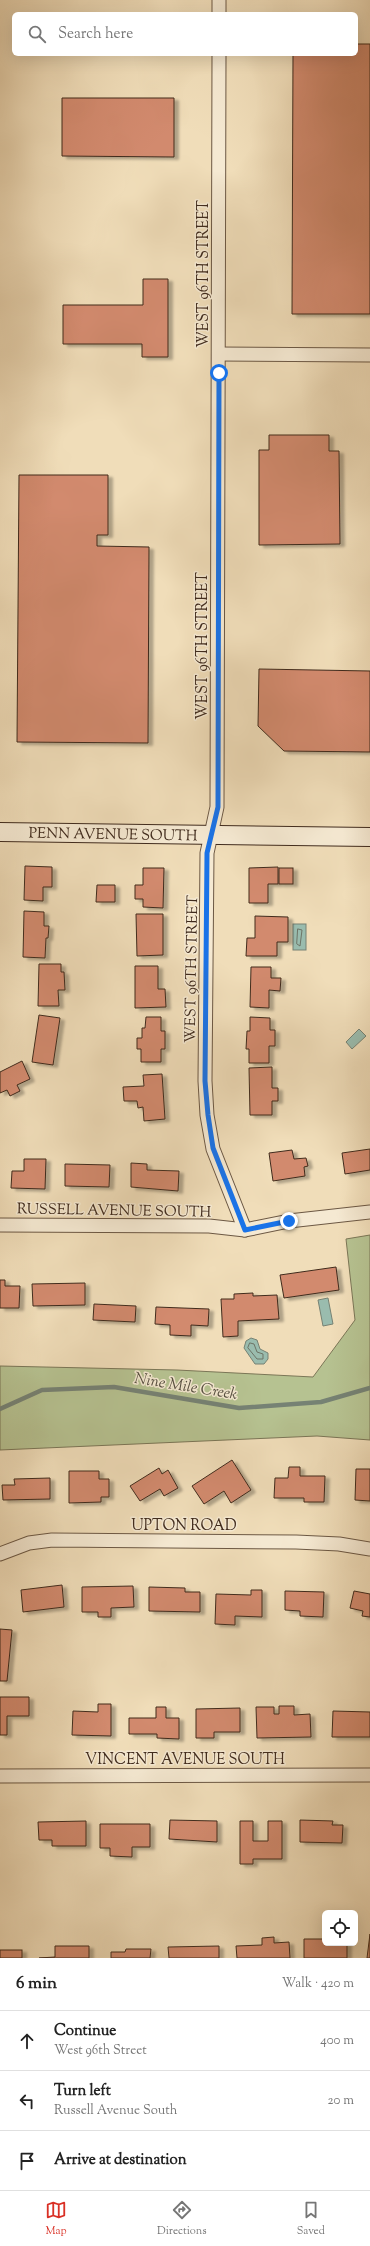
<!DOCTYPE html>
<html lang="en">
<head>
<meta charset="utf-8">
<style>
	body { margin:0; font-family:"Sorts Mill Goudy",serif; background:#f2f2f2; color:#222 }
	.controls { position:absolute; right:12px; bottom:12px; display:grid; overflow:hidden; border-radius:6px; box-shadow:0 4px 16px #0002 }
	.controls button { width:36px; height:36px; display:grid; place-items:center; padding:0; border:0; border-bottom:1px solid #e0e0e0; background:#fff; color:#222; font:20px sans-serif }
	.stop { position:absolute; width:12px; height:12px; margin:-9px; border:3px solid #1a73e8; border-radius:50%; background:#fff }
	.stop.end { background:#1a73e8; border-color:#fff; box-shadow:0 1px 4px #0008 }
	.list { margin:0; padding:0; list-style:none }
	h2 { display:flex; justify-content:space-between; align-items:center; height:52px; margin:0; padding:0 16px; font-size:17px }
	h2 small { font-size:13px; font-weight:400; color:#767676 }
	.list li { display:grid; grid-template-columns:26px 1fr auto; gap:12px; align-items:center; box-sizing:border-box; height:60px; padding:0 16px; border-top:1px solid #e0e0e0 }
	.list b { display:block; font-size:15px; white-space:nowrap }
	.list p { margin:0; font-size:13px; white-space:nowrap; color:#767676 }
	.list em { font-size:13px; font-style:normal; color:#767676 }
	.icon { flex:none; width:22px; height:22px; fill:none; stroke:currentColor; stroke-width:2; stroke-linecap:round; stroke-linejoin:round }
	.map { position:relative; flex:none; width:370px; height:1958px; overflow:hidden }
	.search { position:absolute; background:#fff; box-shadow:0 4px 16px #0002; left:12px; right:12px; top:12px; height:44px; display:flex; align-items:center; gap:10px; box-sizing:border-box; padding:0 14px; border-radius:6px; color:#767676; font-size:15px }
	.sheet { height:232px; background:#fff }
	nav { display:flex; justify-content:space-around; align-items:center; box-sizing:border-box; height:56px; border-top:1px solid #e0e0e0; background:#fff; font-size:11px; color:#767676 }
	nav a { display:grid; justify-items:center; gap:2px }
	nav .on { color:#d93025 }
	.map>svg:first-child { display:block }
	.green { fill:#b6c291; stroke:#7b7657 }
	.water { fill:#9abcae; stroke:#768274 }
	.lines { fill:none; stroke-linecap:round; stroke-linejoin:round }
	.shore { stroke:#6d7466; stroke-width:1 }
	.stream { stroke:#768274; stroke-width:4.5 }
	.building { fill:#d28a6e; stroke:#402b1d; filter:url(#shadow) }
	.street-casing { stroke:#6c5844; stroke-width:15 }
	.secondary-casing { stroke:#402b1d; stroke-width:20 }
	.street { stroke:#f5e9d2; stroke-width:13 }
	.secondary { stroke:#f5e9d2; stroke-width:18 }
	.route { stroke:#1a73e8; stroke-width:5 }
	.labels { text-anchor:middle; stroke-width:3; stroke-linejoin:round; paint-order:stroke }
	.street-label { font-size:15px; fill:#402b1d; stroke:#f5e9d2 }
	.water-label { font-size:16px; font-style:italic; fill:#564f41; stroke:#f5e9d2 }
</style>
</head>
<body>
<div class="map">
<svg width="370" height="1958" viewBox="0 0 370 1958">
	<defs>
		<filter id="shadow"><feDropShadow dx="4.5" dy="2.5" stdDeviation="1" flood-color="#0004"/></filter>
	</defs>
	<rect width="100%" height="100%" fill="#f0ddb9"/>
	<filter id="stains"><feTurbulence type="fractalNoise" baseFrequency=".005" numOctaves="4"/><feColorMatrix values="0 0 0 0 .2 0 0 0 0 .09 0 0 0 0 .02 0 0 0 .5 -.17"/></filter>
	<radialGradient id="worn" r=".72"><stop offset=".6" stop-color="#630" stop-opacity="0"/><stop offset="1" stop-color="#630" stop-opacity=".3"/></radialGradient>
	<path class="green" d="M370,1235V1440L317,1436L0,1450V1366L177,1370L313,1377L355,1320L346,1239Z"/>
	<g class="water">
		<rect x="293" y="924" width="13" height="26"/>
		<path d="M359,1029L366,1036L352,1049L346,1042Z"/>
		<path d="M328,1298L333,1324L323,1326L318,1300Z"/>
		<path d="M251,1338L257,1340L260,1349L268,1353V1359L264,1364H255L244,1348L246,1341Z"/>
	</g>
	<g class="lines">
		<g class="shore">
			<path d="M298,929L302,930L300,946L297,944Z"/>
			<path d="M250,1343L254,1344L257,1352L263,1354V1359H257L248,1348Z"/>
		</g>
		<path class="stream" d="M0,1409L42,1390L114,1387L239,1408L321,1402L370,1388"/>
	</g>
	<g class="building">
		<path d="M356,44H370V314H292L293,54H356Z"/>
		<path d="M62,98H174V157L62,156Z"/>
		<path d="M143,279H168V357H142V344H63V305H143Z"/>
		<path d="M269,435H329V451H339L340,544L259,545V450H269Z"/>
		<path d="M19,475H108V535H97V546L149,547L148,743L17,742Z"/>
		<path d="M259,669L370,671V752L284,751L258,726Z"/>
		<path d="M25,866L52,867V887H43V901L24,900Z"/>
		<path d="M278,867V884H268V903H249V868Z"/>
		<path d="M143,868H164L163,908L143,907V899H135V885H143Z"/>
		<rect x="279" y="868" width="14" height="16"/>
		<path d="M97,885H115V902H96Z"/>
		<path d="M24,911L44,912V926H49L48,938H46L45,958L23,957Z"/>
		<path d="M136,914H163V955L137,956Z"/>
		<path d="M255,916L288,917V942H277V956H246L247,938H255Z"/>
		<path d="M39,964H61V972H64L65,990H58L59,1006H38Z"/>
		<path d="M135,966H158V989H165L166,1007L135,1008Z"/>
		<path d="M251,967H271V978H281L280,991L269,990V1008L250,1007Z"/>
		<path d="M39,1015L60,1018L53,1065L32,1062Z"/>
		<path d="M146,1017H161V1031H165V1049H161V1062H141V1049H137V1038H142V1028H145Z"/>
		<path d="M250,1017L270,1018V1030H275V1046H269V1063H249V1049H246L247,1031H250Z"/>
		<path d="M22,1061L30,1079L17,1085L20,1091L10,1096L7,1090L0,1093V1072Z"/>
		<path d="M272,1067V1088H278V1101H272V1115H250L249,1068Z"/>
		<path d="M162,1074L165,1119L144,1121L143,1107L138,1108L137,1101H124L123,1087L144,1086L143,1075Z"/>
		<path d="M370,1149V1170L345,1174L342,1153Z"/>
		<path d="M292,1150L294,1159L306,1158L308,1166L304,1167L305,1176L273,1181L269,1153Z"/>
		<path d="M24,1159H46L45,1189L11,1188L12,1171H24Z"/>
		<path d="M131,1163L147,1164V1170L179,1171L178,1191L131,1187Z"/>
		<path d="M65,1164L110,1165L109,1187L65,1186Z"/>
		<path d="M336,1267L339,1290L284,1298L280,1275Z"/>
		<path d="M0,1280H5V1286H20L19,1308H0Z"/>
		<path d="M85,1283V1305L33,1306L32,1284Z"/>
		<path d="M253,1293V1296L277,1295L279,1319L238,1321V1336L223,1337L221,1299H234V1294Z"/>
		<path d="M94,1304L136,1306L135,1322L93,1320Z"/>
		<path d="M156,1307L209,1309L208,1326L191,1325V1336L170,1335V1325L155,1324Z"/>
		<path d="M232,1460L251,1490L231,1503L224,1491L204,1504L192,1486Z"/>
		<path d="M289,1467H300V1476H325L324,1502H304V1498H274L275,1478H288Z"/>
		<path d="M159,1468L162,1474L168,1470L178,1488L164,1496L160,1489L140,1501L130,1486Z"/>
		<path d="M356,1469H370V1501L355,1500Z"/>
		<path d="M69,1471H99V1479H109V1497H101V1502L69,1503Z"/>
		<path d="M50,1478V1499L3,1500L2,1485H15L14,1479Z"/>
		<path d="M62,1585L64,1607L23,1612L21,1590Z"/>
		<path d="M133,1586L134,1607L111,1608V1617H98V1612H82V1587Z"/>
		<path d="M149,1587L185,1588V1592H200V1612L149,1611Z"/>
		<path d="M251,1590H262V1617L235,1616V1625L215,1624L216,1594L251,1595Z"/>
		<path d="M285,1591L324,1592L323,1617L300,1616V1611L285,1610Z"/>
		<path d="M354,1591L370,1594V1617L362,1616L363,1611L350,1608Z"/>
		<path d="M0,1629L12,1630L7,1681H0Z"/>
		<path d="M0,1697H29V1716H7V1735H0Z"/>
		<path d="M98,1704H111V1736L72,1735L73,1711L98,1712Z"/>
		<path d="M279,1706H294V1715L310,1714L311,1737L257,1738L256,1707H274V1714H279Z"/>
		<path d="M156,1707H166V1718H179V1739L157,1738V1734H129V1718H156Z"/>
		<path d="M240,1708V1732H214V1738H196V1709Z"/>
		<path d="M333,1711L370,1712V1737H332Z"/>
		<path d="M170,1820L217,1821V1842L169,1839Z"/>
		<path d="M300,1820L333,1821L332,1825H343L342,1843L300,1842Z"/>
		<path d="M86,1821V1846H52V1840H39L38,1822Z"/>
		<path d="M240,1821H253V1841H268V1821H282V1859H253V1864H240Z"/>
		<path d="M100,1824H150V1847H132V1857L110,1856V1848H100Z"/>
		<path d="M370,1934V1958H367Z"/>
		<path d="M274,1937V1943L289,1942L290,1958H237L236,1946L262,1945V1938Z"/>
		<path d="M304,1939H325V1943H347V1958H304Z"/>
		<path d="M55,1946H89V1958H39L55,1957Z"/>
		<path d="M219,1946V1958H169L168,1947Z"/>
		<path d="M126,1949H151L150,1958H111V1952H125Z"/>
		<rect x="0" y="1950" width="22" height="8"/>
	</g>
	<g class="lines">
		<defs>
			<g id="street">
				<path d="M219,0V14"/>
				<path d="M219,54L217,807L207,853L205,1081L207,1115L213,1149L245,1230"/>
				<path d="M219,354L370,355"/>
				<path d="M0,1225L209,1226L245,1230L289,1221L370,1212"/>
				<path d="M0,1554L29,1543L52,1540L296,1542L339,1544L370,1549"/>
				<path d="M0,1776L370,1775"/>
			</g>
			<path id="secondary" d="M0,832L370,837"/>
		</defs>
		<use href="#street" class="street-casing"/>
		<use href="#secondary" class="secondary-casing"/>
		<use href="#street" class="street"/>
		<use href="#secondary" class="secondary"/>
	</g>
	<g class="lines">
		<path class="route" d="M219,373L218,807L207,853L205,1081L208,1115L213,1148L245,1230L289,1221"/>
	</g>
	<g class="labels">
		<g class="street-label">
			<text transform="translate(203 274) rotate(-90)" y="5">WEST 96TH STREET</text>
			<text transform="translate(202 646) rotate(-90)" y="5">WEST 96TH STREET</text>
			<text transform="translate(113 834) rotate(1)" y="5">PENN AVENUE SOUTH</text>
			<text transform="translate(191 969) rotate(-89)" y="5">WEST 96TH STREET</text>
			<text transform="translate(114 1210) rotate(1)" y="5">RUSSELL AVENUE SOUTH</text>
			<text x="184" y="1530">UPTON ROAD</text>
			<text x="185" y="1764">VINCENT AVENUE SOUTH</text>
		</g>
		<g class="water-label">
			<text transform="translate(186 1385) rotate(9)" y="6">Nine Mile Creek</text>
		</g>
	</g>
	<rect width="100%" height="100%" filter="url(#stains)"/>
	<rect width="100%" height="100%" fill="url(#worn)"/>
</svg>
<div class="controls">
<button><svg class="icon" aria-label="locate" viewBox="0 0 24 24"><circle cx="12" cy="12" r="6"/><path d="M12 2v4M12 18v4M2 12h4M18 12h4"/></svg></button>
</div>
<div class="stop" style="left:219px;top:373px"></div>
<div class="stop end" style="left:289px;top:1221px"></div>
<div class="search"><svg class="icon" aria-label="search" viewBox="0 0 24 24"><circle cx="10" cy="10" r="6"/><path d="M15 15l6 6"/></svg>Search here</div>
</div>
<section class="sheet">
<h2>6 min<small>Walk · 420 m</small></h2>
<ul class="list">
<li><svg class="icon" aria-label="ahead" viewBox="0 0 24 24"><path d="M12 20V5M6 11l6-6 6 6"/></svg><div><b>Continue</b><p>West 96th Street</p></div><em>400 m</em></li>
<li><svg class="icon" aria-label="left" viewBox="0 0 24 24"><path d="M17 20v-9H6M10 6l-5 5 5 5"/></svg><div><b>Turn left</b><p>Russell Avenue South</p></div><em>20 m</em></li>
<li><svg class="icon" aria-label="arrive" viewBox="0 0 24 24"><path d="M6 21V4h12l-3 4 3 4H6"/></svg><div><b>Arrive at destination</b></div></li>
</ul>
</section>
<nav>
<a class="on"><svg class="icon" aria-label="map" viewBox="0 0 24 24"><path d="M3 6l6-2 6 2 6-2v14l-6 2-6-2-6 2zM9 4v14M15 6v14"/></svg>Map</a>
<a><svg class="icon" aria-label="directions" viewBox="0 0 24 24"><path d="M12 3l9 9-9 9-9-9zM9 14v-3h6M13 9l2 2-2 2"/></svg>Directions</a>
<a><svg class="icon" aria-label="saved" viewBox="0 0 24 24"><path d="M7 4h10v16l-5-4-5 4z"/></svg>Saved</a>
</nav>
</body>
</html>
